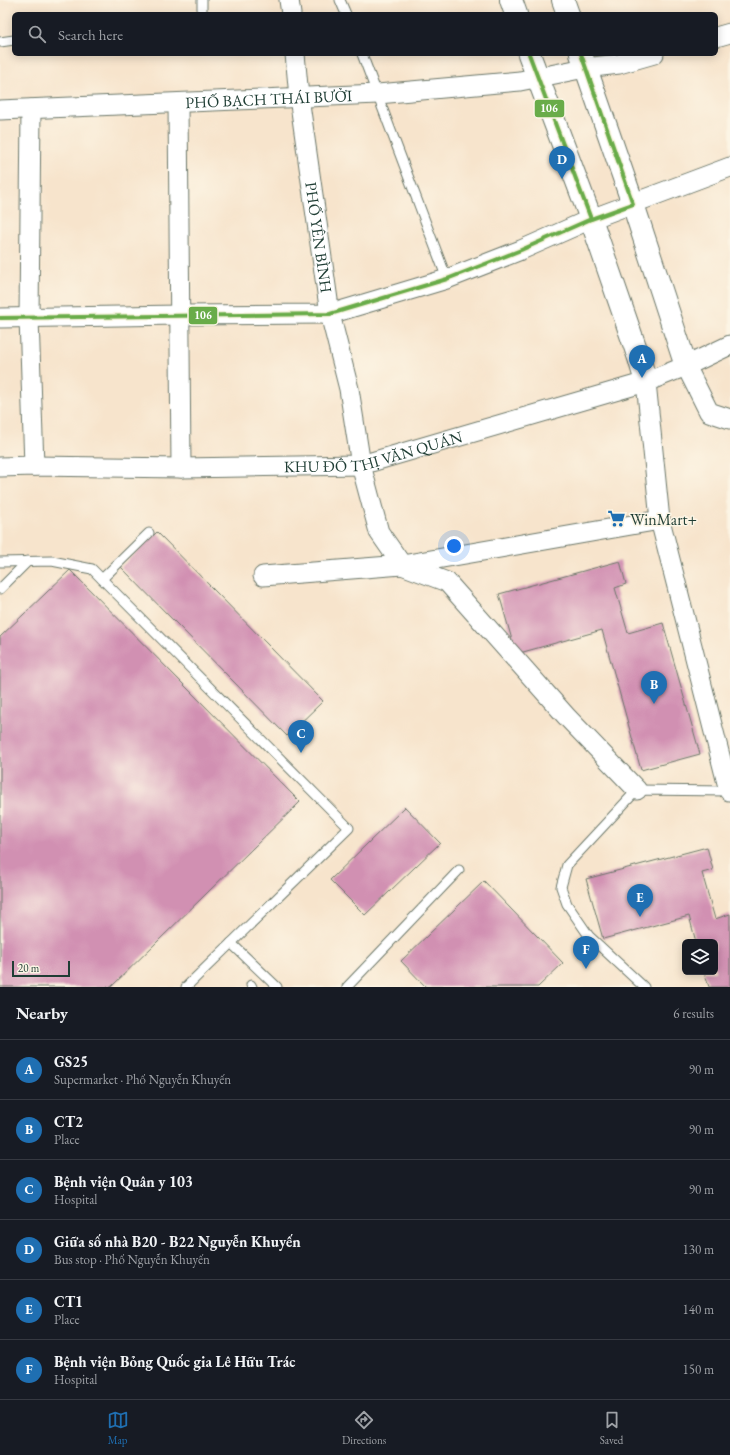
<!DOCTYPE html>
<html lang="en">
<head>
<meta charset="utf-8">
<style>
	body { margin:0; font-family:"EB Garamond",serif; background:#20242c; color:#f1f3f6 }
	.controls { position:absolute; right:12px; bottom:12px; display:grid; overflow:hidden; border-radius:6px; box-shadow:0 2px 10px #0003 }
	.controls button { width:36px; height:36px; display:grid; place-items:center; padding:0; border:0; border-bottom:1px solid #363941; background:#171b24; color:#f1f3f6; font:20px sans-serif }
	.scale { position:absolute; left:12px; bottom:10px; width:58px; box-sizing:border-box; padding-left:4px; border:2px solid #1f3d34; border-top:0; font-size:11px; line-height:14px; white-space:nowrap; color:#1f3d34; -webkit-text-stroke:3px #fcf5e5; paint-order:stroke }
	.you { position:absolute; left:454px; top:546px; width:14px; height:14px; margin:-10px; border:3px solid #fff; border-radius:50%; background:#1a73e8; box-shadow:0 0 0 6px #1a73e833 }
	.badge { display:grid; place-items:center; width:26px; height:26px; border-radius:50%; background:#1f6fb2; color:#fff; font-size:13px; font-weight:700 }
	.pin { position:absolute; translate:-50% -33px; filter:drop-shadow(0 1px 2px #0008) }
	.pin::after { content:''; position:absolute; top:21px; width:14px; height:12px; background:inherit; clip-path:polygon(0 0,100% 0,50% 100%) }
	.list { margin:0; padding:0; list-style:none }
	h2 { display:flex; justify-content:space-between; align-items:center; height:52px; margin:0; padding:0 16px; font-size:17px }
	h2 small { font-size:13px; font-weight:400; color:#9ea1a6 }
	.list li { display:grid; grid-template-columns:26px 1fr auto; gap:12px; align-items:center; box-sizing:border-box; height:60px; padding:0 16px; border-top:1px solid #363941 }
	.list b { display:block; font-size:15px; white-space:nowrap }
	.list p { margin:0; font-size:13px; white-space:nowrap; color:#9ea1a6 }
	.list em { font-size:13px; font-style:normal; color:#9ea1a6 }
	.icon { flex:none; width:22px; height:22px; fill:none; stroke:currentColor; stroke-width:2; stroke-linecap:round; stroke-linejoin:round }
	.map { position:relative; flex:none; width:730px; height:987px; overflow:hidden }
	.search { position:absolute; background:#171b24; box-shadow:0 2px 10px #0003; left:12px; right:12px; top:12px; height:44px; display:flex; align-items:center; gap:10px; box-sizing:border-box; padding:0 14px; border-radius:6px; color:#9ea1a6; font-size:15px }
	.sheet { height:412px; background:#171b24 }
	nav { display:flex; justify-content:space-around; align-items:center; box-sizing:border-box; height:56px; border-top:1px solid #363941; background:#171b24; font-size:11px; color:#9ea1a6 }
	nav a { display:grid; justify-items:center; gap:2px }
	nav .on { color:#1f6fb2 }
	.map>svg:first-child { display:block }
	.building { fill:#d190b2 }
	.lines { fill:none; stroke-linecap:round; stroke-linejoin:round }
	.service-casing { stroke:#6b7769; stroke-width:11 }
	.minor-casing { stroke:#6b7769; stroke-width:21 }
	.tertiary-casing { stroke:#6b7769; stroke-width:24 }
	.service { stroke:#fff; stroke-width:9 }
	.minor { stroke:#fff; stroke-width:19 }
	.tertiary { stroke:#fff; stroke-width:22 }
	.bus-1-casing { stroke:#fcf5e5; stroke-width:7 }
	.bus-1 { stroke:#69ac49; stroke-width:4 }
	.labels { text-anchor:middle; stroke-width:3; stroke-linejoin:round; paint-order:stroke }
	.street-label { font-size:16px; fill:#1f3d34; stroke:#fcf5e5 }
	.poi-label { font-size:16px; fill:#1f3d34; stroke:#fcf5e5; text-anchor:start }
	.line-badge { stroke:#fcf5e5; stroke-width:1.5 }
	.badge-label { font-size:11px; text-anchor:middle; font-weight:bold; fill:#fff }
</style>
</head>
<body>
<div class="map">
<svg width="730" height="987" viewBox="0 0 730 987">
	<rect width="100%" height="100%" fill="#fcf5e5"/>
	<filter id="ink" filterUnits="userSpaceOnUse"><feTurbulence type="fractalNoise" baseFrequency=".025" numOctaves="2"/><feDisplacementMap in="SourceGraphic" scale="8" xChannelSelector="R" yChannelSelector="G"/><feConvolveMatrix kernelMatrix="1 2 1 2 8 2 1 2 1" color-interpolation-filters="sRGB"/></filter>
	<filter id="wash" filterUnits="userSpaceOnUse"><feTurbulence type="fractalNoise" baseFrequency=".012" numOctaves="4" result="noise"/><feDisplacementMap in="SourceGraphic" scale="16" xChannelSelector="R" yChannelSelector="G"/><feGaussianBlur stdDeviation="0.9" result="paint"/><feColorMatrix in="noise" values="0 0 0 0 0 0 0 0 0 0 0 0 0 0 0 0 0 1.4 0 .05"/><feComposite in="paint" operator="in"/></filter>
	<g filter="url(#wash)">
		<rect width="100%" height="100%" fill="#f7e4cc"/>
		<g id="blocks">
			<g class="building">
				<path d="M157,532L323,701L287,736L121,567Z"/>
				<path d="M620,561L626,584L615,588L628,633L663,623L700,754L641,770L602,630L516,654L499,594Z"/>
				<path d="M70,570L300,802L111,987H0V637Z"/>
				<path d="M405,807L440,843L365,915L330,880Z"/>
				<path d="M707,847L713,870L702,873L715,919L730,914V987H709L704,972H715V942H696L689,916L603,939L586,879Z"/>
				<path d="M484,881L563,963L538,987H426L401,961Z"/>
			</g>
		</g>
	</g>
	<g filter="url(#ink)">
		<use href="#blocks" fill-opacity="0" stroke="#6b7769" stroke-width="1"/>
		<g class="lines">
			<defs>
				<g id="service">
					<path d="M202,0V14"/>
					<path d="M340,0L346,14"/>
					<path d="M0,42L14,40"/>
					<path d="M362,54L447,279"/>
					<path d="M0,562L52,561L92,569L349,828L186,987"/>
					<path d="M102,579L149,533"/>
					<path d="M0,589L28,561"/>
					<path d="M231,943L277,987"/>
					<path d="M251,985L252,987"/>
					<path d="M347,987L459,870"/>
					<path d="M644,987L589,936L567,904L561,887L567,865L637,790L729,791L730,794"/>
				</g>
				<g id="minor">
					<path d="M289,0L291,14"/>
					<path d="M716,37L730,33"/>
					<path id="s1" d="M295,54L299,97L330,314L349,389L361,465L379,532L402,565L447,582L566,716L637,790"/>
					<path d="M178,103L181,468"/>
					<path d="M31,109L29,318L34,466"/>
					<path id="s2" d="M0,110L378,94L520,81L585,68L619,64L654,54"/>
					<path d="M0,318L179,315L330,314L447,279L521,250L591,219L730,167"/>
					<path d="M686,366L709,412L730,419"/>
					<path d="M646,382L660,520L729,791"/>
					<path id="s3" d="M0,467L34,466L181,468L361,465L646,382L686,366L730,345"/>
					<path d="M263,576L402,565L660,520"/>
				</g>
				<g id="tertiary">
					<path d="M511,0L516,14"/>
					<path d="M563,0L568,14"/>
					<path d="M529,54L591,219L639,358L646,382"/>
					<path d="M581,54L633,204L686,366"/>
				</g>
			</defs>
			<use href="#service" class="service-casing"/>
			<use href="#minor" class="minor-casing"/>
			<use href="#tertiary" class="tertiary-casing"/>
			<use href="#service" class="service"/>
			<use href="#minor" class="minor"/>
			<use href="#tertiary" class="tertiary"/>
			<defs>
				<g id="bus-1">
					<path d="M529,54L591,219"/>
					<path d="M0,318L330,314L447,279L521,250L591,219L633,204L581,54"/>
				</g>
			</defs>
			<use href="#bus-1" class="bus-1-casing"/>
			<use href="#bus-1" class="bus-1"/>
		</g>
	</g>
	<defs>
		<symbol id="supermarket-bare" viewBox="-9 -9 18 18"><path d="M-6-5.5h2.5l.6 2H6L4.5 2H-2.5L-4.4-4H-6ZM-1.5 3.2a1.3 1.3 0 1 0 .1 0ZM3 3.2a1.3 1.3 0 1 0 .1 0Z" fill="#1f6fb2" stroke="#fcf5e5" stroke-width="2.5" paint-order="stroke"/></symbol>
	</defs>
	<g fill-rule="evenodd">
		<use href="#supermarket-bare" x="604" y="506" width="25" height="25"/>
	</g>
	<g class="labels">
		<g class="street-label">
			<text dy="6" stroke="none"><textPath href="#s2" startOffset="269">PHỐ BẠCH THÁI BƯỞI</textPath></text>
			<text dy="6" stroke="none"><textPath href="#s1" startOffset="185">PHỐ YÊN BÌNH</textPath></text>
			<text dy="6" stroke="none"><textPath href="#s3" startOffset="375">KHU ĐÔ THỊ VĂN QUÁN</textPath></text>
		</g>
		<g class="poi-label">
			<text x="630" y="525">WinMart+</text>
		</g>
	</g>
	<g class="line-badge">
		<rect x="534" y="99" width="31" height="19" rx="4" fill="#69ac49"/>
		<rect x="188" y="306" width="30" height="19" rx="4" fill="#69ac49"/>
	</g>
	<g class="badge-label">
		<text x="549" y="112">106</text>
		<text x="203" y="319">106</text>
	</g>
</svg>
<div class="controls">
<button><svg class="icon" aria-label="layers" viewBox="0 0 24 24"><path d="M12 4l9 5-9 5-9-5zM3 14l9 5 9-5"/></svg></button>
</div>
<div class="scale">20 m</div>
<div class="you"></div>
<div class="pin badge" style="left:642px;top:378px">A</div>
<div class="pin badge" style="left:654px;top:704px">B</div>
<div class="pin badge" style="left:301px;top:753px">C</div>
<div class="pin badge" style="left:562px;top:179px">D</div>
<div class="pin badge" style="left:640px;top:917px">E</div>
<div class="pin badge" style="left:586px;top:969px">F</div>
<div class="search"><svg class="icon" aria-label="search" viewBox="0 0 24 24"><circle cx="10" cy="10" r="6"/><path d="M15 15l6 6"/></svg>Search here</div>
</div>
<section class="sheet">
<h2>Nearby<small>6 results</small></h2>
<ul class="list">
<li><span class="badge">A</span><div><b>GS25</b><p>Supermarket · Phố Nguyễn Khuyến</p></div><em>90 m</em></li>
<li><span class="badge">B</span><div><b>CT2</b><p>Place</p></div><em>90 m</em></li>
<li><span class="badge">C</span><div><b>Bệnh viện Quân y 103</b><p>Hospital</p></div><em>90 m</em></li>
<li><span class="badge">D</span><div><b>Giữa số nhà B20 - B22 Nguyễn Khuyến</b><p>Bus stop · Phố Nguyễn Khuyến</p></div><em>130 m</em></li>
<li><span class="badge">E</span><div><b>CT1</b><p>Place</p></div><em>140 m</em></li>
<li><span class="badge">F</span><div><b>Bệnh viện Bỏng Quốc gia Lê Hữu Trác</b><p>Hospital</p></div><em>150 m</em></li>
</ul>
</section>
<nav>
<a class="on"><svg class="icon" aria-label="map" viewBox="0 0 24 24"><path d="M3 6l6-2 6 2 6-2v14l-6 2-6-2-6 2zM9 4v14M15 6v14"/></svg>Map</a>
<a><svg class="icon" aria-label="directions" viewBox="0 0 24 24"><path d="M12 3l9 9-9 9-9-9zM9 14v-3h6M13 9l2 2-2 2"/></svg>Directions</a>
<a><svg class="icon" aria-label="saved" viewBox="0 0 24 24"><path d="M7 4h10v16l-5-4-5 4z"/></svg>Saved</a>
</nav>
</body>
</html>
